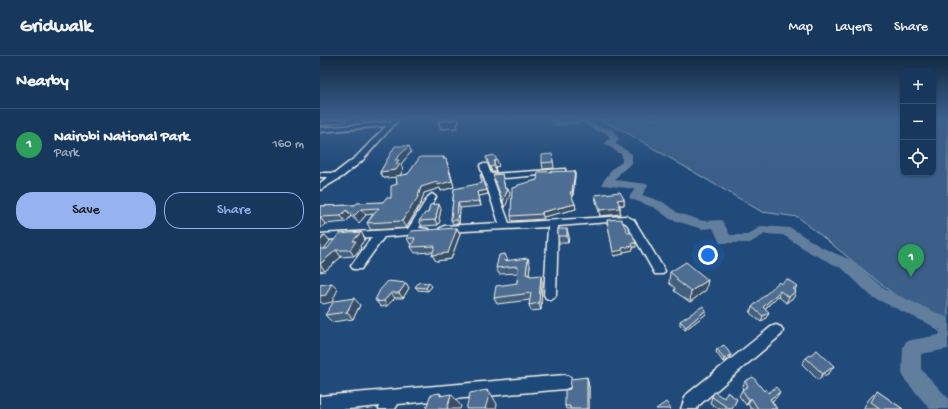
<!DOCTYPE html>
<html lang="en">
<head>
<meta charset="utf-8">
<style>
	body { margin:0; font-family:"Gochi Hand",sans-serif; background:#244365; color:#f1f3f6 }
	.controls { position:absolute; right:12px; top:12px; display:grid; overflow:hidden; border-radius:8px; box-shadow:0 1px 3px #0004 }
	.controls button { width:36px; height:36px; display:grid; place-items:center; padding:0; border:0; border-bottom:1px solid #365272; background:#17385c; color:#f1f3f6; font:20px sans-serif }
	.you { position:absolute; left:388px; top:199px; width:14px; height:14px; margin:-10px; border:3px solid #fff; border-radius:50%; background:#1a73e8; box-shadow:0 0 0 6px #1a73e833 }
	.badge { display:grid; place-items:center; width:26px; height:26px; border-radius:50%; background:#95b2f1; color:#fff; font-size:13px; font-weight:700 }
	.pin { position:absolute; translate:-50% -33px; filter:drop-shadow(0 1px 2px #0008) }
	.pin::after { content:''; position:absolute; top:21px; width:14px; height:12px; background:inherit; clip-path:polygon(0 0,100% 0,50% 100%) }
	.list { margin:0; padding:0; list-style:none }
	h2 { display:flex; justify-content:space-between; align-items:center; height:52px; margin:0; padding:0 16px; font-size:17px }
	h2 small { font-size:13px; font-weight:400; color:#9eacbb }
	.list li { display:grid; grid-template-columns:26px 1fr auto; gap:12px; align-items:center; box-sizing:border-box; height:72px; padding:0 16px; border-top:1px solid #365272 }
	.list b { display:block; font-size:15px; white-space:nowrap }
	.list p { margin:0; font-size:13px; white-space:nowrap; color:#9eacbb }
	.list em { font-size:13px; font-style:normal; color:#9eacbb }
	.actions { display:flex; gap:8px; padding:12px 16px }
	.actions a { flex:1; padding:9px 0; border:1px solid #95b2f1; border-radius:16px; text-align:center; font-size:14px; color:#95b2f1 }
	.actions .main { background:#95b2f1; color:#111 }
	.icon { flex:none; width:22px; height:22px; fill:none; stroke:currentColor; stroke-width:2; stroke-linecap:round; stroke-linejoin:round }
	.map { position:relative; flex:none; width:628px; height:353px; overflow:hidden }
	header { display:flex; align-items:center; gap:24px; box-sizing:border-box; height:56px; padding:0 20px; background:#17385c; border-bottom:1px solid #365272 }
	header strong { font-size:19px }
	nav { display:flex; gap:22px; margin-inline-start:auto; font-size:14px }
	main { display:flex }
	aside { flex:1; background:#17385c }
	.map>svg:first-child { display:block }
	.green { fill:#3a5f88; stroke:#97a8b8 }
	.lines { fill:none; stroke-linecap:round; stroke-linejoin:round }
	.river { fill:#627e9d; fill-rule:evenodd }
	.minor-casing { stroke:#f4f1e8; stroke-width:3 }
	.minor { fill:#1f4a7a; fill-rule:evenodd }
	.wall { fill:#425f7e; stroke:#f4f1e8 }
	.shaded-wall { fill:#364d66; stroke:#f4f1e8 }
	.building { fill:#4d6e92; stroke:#f4f1e8 }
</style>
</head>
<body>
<header>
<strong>Gridwalk</strong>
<nav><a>Map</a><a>Layers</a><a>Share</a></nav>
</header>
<main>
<aside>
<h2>Nearby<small></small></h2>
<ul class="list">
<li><span class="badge" style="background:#2e9e5b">1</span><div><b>Nairobi National Park</b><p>Park</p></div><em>160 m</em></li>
</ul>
<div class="actions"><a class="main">Save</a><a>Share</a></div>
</aside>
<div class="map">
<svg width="628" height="353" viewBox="0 0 628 353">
	<rect width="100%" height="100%" fill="#1f4a7a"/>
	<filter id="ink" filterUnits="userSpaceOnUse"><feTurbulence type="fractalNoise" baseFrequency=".025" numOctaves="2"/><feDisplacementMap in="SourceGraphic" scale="8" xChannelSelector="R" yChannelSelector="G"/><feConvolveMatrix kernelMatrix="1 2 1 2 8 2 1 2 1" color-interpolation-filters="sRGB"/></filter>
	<g filter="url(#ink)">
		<path class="green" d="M276,63H583V117H613V63H628V282L478,161L442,156L302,74Z"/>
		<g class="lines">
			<path class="river" d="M229,63H237L241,66L266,63L280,71L292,73L299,83L295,87L312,98V107L301,116L295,124L327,128L328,130L322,139L343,146L358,157L383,165L402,164L410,179H427L442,170L471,172L501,191L533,205L564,233L628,262V293L601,298V313L628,342V353H610L585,324L582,317L583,291L586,285L619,279L621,274L552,241L523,213L491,197L463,179L445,178L430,187H400L393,172L382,173L350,163L335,152L311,143L309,141L315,133L283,129L282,127L293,112L302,106V99L284,87L290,82L286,77L274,74L264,67L237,70H234Z"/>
			<defs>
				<g id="minor">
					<path d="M73,63H79L42,105L22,121L0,134V127L8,121H0V117H15L36,101L66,70L0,76V72L70,66Z"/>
					<path d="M161,108H167L171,118L245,113V117H242L173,123L189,167L306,160L314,164L345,215L343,218H335L307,168L302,165L238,170L236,239L234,242L230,244L226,242L224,239L228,171L124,176L119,173L124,170L179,167L160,110Z"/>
					<path d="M112,138L116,141L99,172L108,173L109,175L108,177L64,181L41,213H33L31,210L52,181L0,184V178L88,173L108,141Z"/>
					<path d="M456,269L461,271L463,275L461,279L378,350L377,353H361L366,339L451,271Z"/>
					<path d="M245,319L250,321L253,326L250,331L245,333L78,348L75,353H59L60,350L29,353H0V340Z"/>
				</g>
			</defs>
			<use href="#minor" class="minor-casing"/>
			<use href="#minor" class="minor"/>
		</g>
		<g class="wall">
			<path d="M89,90L91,96L81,108L83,114L79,120L88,118L124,101L128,109L134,131L121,135L120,132L104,137L101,147L86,172L51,174L47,167L53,158L46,159L39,167L31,160L26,166L5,168L0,173V150L35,149L63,146L71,142L77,128L76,121L64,122L60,116Z"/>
			<path d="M166,101L179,110L175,111L176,116H172Z"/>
			<path d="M233,104L234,112L223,113L222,107Z"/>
			<path d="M255,115V120L253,141H252L255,148L256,153L223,161L224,163L192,165L191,160L197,131L217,124Z"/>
			<path d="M134,133L168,138L159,140L161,150L140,152L139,168H133L131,164Z"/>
			<path d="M275,139L304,143V149H300V158L280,160L276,145Z"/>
			<path d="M121,153L119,163L120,165L118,169L102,170L99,165L108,157Z"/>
			<path d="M287,164L308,177L316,191H313V194L303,196V198L294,200Z"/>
			<path d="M137,172L140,178L131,203L116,205L112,199L113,196L95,197L91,191L92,188H90L87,182Z"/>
			<path d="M238,173L249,180L248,187H239L238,180Z"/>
			<path d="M41,176L45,183L40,190L41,192L34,200L21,201L5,215L0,216V181L5,179L10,185L4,193H7Z"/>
			<path d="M188,205L210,209L209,219L222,225L221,254L211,255L209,249L210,244L177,248L174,242L197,227L198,217L179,218L176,212Z"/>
			<path d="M350,216L386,234L370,246L354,235L355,232L349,227Z"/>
			<path d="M86,227L89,232L83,242H75L67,250L61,251L55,244Z"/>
			<path d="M109,227L112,230L108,235L98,234L95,231Z"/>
			<path d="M461,228L477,230L475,234L474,241L466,247L458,240L445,253L446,262L441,266L430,257L432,251Z"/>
			<path d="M40,249L33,263L12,266L5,259Z"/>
			<path d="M386,258L365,274L360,269V265Z"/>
			<path d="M397,293L410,302L403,306L396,296Z"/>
			<path d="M486,302L514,310L509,317L498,324L482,308Z"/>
			<path d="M267,321L269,331V353H246L245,350L250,333Z"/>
			<path d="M425,325L448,337L456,342L452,345L457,353H431L428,348L426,349L419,340L422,334L423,333L422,332Z"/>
			<path d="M557,335L583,353H543L549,343Z"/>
			<path d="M392,341L404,342L417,343L412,353H399L390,347Z"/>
		</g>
		<g class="shaded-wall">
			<path d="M14,63H27L25,66L0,70V65Z"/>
			<path d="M43,63H66L64,65L45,67Z"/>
			<path d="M135,63H139L137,72L121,73L118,66Z"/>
			<path d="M89,90L91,96L81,108L83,114L79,121L64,122L60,116L75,104Z"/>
			<path d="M126,103L128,109L134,131L121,135L120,132L104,137L101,147L86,172L82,165L101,131Z"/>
			<path d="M177,104L179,110L175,111L176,116L174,105Z"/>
			<path d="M255,115V120L253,141L252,136Z"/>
			<path d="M182,118L186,138L188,132L190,138L185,152L183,146L185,133Z"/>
			<path d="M167,134L168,138L159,140L161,150L157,136Z"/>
			<path d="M304,143V149H300V158L280,160V154L297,144Z"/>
			<path d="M138,147L140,152L139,168L137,164Z"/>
			<path d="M119,148L121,153L119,163L120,165L118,169L115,164Z"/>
			<path d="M255,148L256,153L223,161L222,156Z"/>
			<path d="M41,153L46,159L39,167L34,160Z"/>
			<path d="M26,154L31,160L26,166L21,160Z"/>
			<path d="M0,161L5,168L0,173Z"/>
			<path d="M137,172L140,178L131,203L116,205L112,199Z"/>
			<path d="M247,173L249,180L248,187L247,180Z"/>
			<path d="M41,176L45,183L40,190L41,192L34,200L30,194L33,185Z"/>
			<path d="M5,179L10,185L0,198V185Z"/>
			<path d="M312,187H316V191H313V194L303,196V198L294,200L293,196L302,192Z"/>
			<path d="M16,194L21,201L5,215L0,208Z"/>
			<path d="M185,198L188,205H184Z"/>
			<path d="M208,202L210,209L208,225L206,218Z"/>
			<path d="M221,219L222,225L221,254L219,247Z"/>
			<path d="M388,224L386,234L370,246L371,235Z"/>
			<path d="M12,227L18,233L12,246L3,248L1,246H0V240Z"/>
			<path d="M86,227L89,232L83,242L79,237Z"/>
			<path d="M109,227L112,230L108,235L106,232Z"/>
			<path d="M460,235L458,240L440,257L443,251Z"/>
			<path d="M476,235L474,241L466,247L469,241Z"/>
			<path d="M71,237L75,242L67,250L64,245Z"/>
			<path d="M34,242L40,249L33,263L27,256Z"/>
			<path d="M386,254V258L365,274L366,271Z"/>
			<path d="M449,256L446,262L441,266L443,260Z"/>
			<path d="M411,299L410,302L403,306L404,303Z"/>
			<path d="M514,310L509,317L498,324L503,318Z"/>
			<path d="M267,321L269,331V353H267Z"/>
			<path d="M167,334L169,338L170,336L177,348L176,353H165Z"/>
			<path d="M460,336L456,342L446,349L450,343Z"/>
			<path d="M120,337L129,348L131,338L141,350L140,353H127L120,340Z"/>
			<path d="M431,342L428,348L426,349L429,344Z"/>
		</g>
		<g class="building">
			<path d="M0,63H14L0,65Z"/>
			<path d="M119,63H135L134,64L118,66Z"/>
			<path d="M75,90H89L75,104H79L76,108H80L76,114L60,116Z"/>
			<path d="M232,98L233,106L222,107V99Z"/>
			<path d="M174,99L177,104L174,105V110L170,111L166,101Z"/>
			<path d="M100,101H124L123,103H126L132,125L118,129L117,126L101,131L98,141L82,165L47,167L59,152L41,153L34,160L26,154L21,160L0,161V150L35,149L37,147L63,146L66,142H71V130L77,128L76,120L88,118Z"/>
			<path d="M255,115L252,136H250L255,148L222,156V158L191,160L192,132L197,131L198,129L217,124L218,116Z"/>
			<path d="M161,118L167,134L157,136L159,145L138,147L137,164H131L134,133L162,127L160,119Z"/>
			<path d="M182,118L185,133L188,132L183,146L173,119Z"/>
			<path d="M300,136L304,143L297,144L300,149H298L300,152L280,154L275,139Z"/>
			<path d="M119,148L116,160H117L115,164L99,165L105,157H108L110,149Z"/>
			<path d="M301,163L308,177H312L316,187H312L313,190L302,192L303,194L293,196L287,164Z"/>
			<path d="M137,172L128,197L112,199L115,190L91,191L95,182H87L91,175Z"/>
			<rect x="238" y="173" width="9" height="7"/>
			<path d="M41,176L33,185H36L30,194H16L0,208V193H7L19,178Z"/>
			<path d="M5,179L0,185V181Z"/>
			<path d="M185,198L184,205L208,202L206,218L211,220L221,219L219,247L209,249L211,237L174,242L176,230L197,227L198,210L176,212L179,199Z"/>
			<path d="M366,206L388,224L371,235L356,224L358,223L350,216Z"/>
			<path d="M467,223L477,230L473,233L476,235L469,241L460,235L443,251L449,256L443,260L432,251L459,226L461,228Z"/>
			<path d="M68,225L86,227L79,237H71L64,245L57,246L58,244H55L60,234Z"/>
			<path d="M99,226L109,227L106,232L95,231Z"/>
			<path d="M12,227L6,239L0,240V229Z"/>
			<path d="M34,242L27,256L5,259L14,245Z"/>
			<path d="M383,250L386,254L366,271L360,265Z"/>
			<path d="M404,289L411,299L404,303L397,293Z"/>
			<path d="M497,294L514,310L503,318L486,302Z"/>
			<path d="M267,321V353H250V350H245V334L250,333L251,323Z"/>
			<path d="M433,321L444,335L446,333L448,337L456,331L460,336L450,343L457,353H438L431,342L429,344L422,334L428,330L425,325Z"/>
			<path d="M167,334V336H170L165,353H146L150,337Z"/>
			<path d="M557,335L583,353H561L551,346Z"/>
			<path d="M394,336L404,342L407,336L417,343L412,353H410L392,341Z"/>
			<path d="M120,337V340L131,338L127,353H106L110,340L114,338Z"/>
			<path d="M346,346L351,353H336Z"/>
		</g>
	</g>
	<linearGradient id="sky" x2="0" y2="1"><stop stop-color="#112943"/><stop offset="0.56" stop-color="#3c608d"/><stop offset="1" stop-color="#3c608d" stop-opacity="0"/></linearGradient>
	<rect width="628" height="112" fill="url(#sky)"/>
</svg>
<div class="controls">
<button>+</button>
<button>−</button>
<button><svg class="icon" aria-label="locate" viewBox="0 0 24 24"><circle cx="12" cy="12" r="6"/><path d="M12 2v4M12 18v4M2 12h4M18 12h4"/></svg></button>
</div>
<div class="you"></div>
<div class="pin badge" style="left:591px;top:221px;background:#2e9e5b">1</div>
</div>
</main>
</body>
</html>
